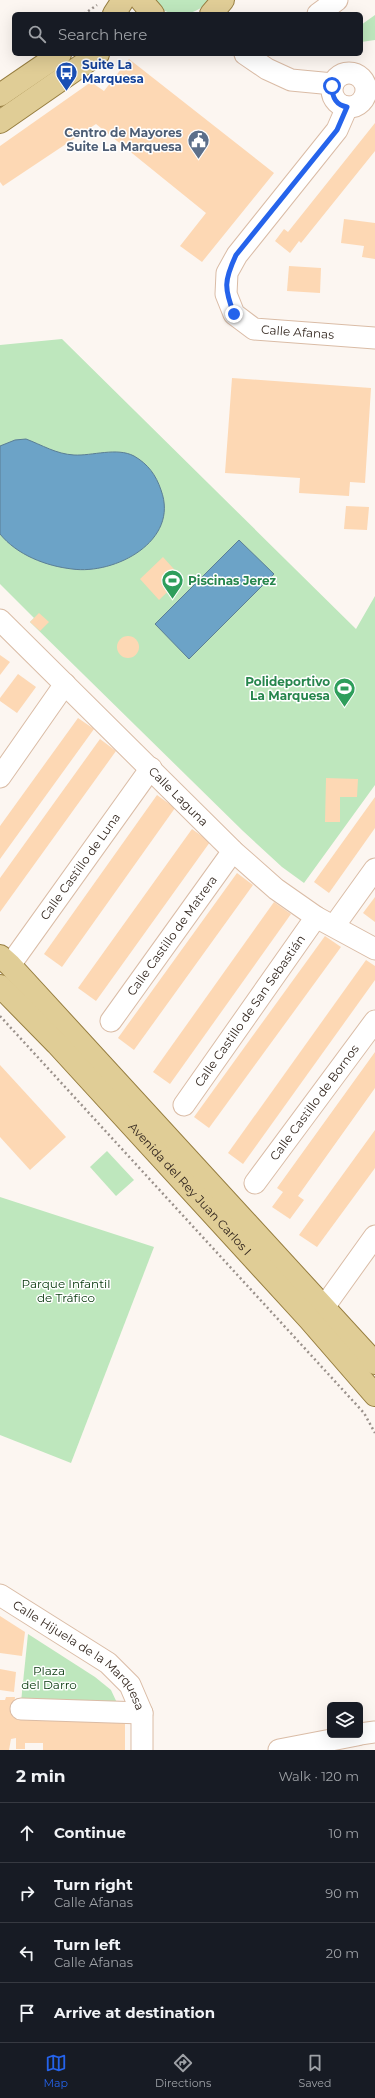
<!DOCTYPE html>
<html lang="en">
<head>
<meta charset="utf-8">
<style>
	body { margin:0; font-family:Montserrat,sans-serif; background:#20242c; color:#f1f3f6 }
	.controls { position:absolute; right:12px; bottom:12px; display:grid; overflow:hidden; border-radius:6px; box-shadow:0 4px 16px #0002 }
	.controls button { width:36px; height:36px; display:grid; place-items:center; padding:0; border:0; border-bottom:1px solid #363941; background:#171b24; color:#f1f3f6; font:20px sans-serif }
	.stop { position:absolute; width:12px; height:12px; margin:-9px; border:3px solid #2563eb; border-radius:50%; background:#fff }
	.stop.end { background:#2563eb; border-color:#fff; box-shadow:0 1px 4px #0008 }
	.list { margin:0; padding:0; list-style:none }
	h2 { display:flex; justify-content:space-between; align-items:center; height:52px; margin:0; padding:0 16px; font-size:17px }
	h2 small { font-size:13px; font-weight:400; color:#9ea1a6 }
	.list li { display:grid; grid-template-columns:26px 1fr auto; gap:12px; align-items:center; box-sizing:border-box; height:60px; padding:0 16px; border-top:1px solid #363941 }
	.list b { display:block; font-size:15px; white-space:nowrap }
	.list p { margin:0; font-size:13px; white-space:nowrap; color:#9ea1a6 }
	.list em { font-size:13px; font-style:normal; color:#9ea1a6 }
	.icon { flex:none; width:22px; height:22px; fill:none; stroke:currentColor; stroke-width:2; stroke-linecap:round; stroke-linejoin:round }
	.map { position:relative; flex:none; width:375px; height:1750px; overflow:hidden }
	.search { position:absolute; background:#171b24; box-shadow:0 4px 16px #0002; left:12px; right:12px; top:12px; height:44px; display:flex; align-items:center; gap:10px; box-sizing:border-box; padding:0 14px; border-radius:6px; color:#9ea1a6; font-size:15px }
	.sheet { height:292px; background:#171b24 }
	nav { display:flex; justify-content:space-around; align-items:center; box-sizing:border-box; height:56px; border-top:1px solid #363941; background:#171b24; font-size:11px; color:#9ea1a6 }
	nav a { display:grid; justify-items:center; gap:2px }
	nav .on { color:#2563eb }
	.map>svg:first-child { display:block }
	.green { fill:#bee7bd }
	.water { fill:#6ca3c7; stroke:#5b7e95 }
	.building { fill:#fdd8b4 }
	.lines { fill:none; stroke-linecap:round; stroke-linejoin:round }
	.minor-casing { stroke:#dabca6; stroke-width:23 }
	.major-casing { stroke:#967d3f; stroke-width:24 }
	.path { stroke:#9a918b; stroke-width:2.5; stroke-dasharray:2 3; stroke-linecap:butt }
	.minor { stroke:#fff; stroke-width:21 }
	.major { stroke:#e0cd96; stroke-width:22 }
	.route { stroke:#2563eb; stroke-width:5 }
	.labels { text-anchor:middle; stroke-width:3; stroke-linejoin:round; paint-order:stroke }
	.transit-label { font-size:12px; font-weight:bold; fill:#164399; stroke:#fff; text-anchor:start }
	.service-label { font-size:12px; font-weight:bold; fill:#4e5e75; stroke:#fff; text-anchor:end }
	.street-label { font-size:12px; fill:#33271f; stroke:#fff }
	.leisure-label { font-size:12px; font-weight:bold; fill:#27864d; stroke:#fff; text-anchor:start }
	.park-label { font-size:12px; fill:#043509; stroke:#fff }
</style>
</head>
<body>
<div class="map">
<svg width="375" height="1750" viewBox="0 0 375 1750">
	<rect width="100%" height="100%" fill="#fcf6f1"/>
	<g class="green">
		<path d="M152,0H210C195,18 166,20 152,0Z"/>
		<path d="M375,15V40L361,42V25Z"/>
		<path d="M62,339L356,629L375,596V785L304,883L282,867L243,831L30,622L34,618L0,584V345Z"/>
		<path d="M107,1151L134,1180L116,1196L90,1167Z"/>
		<path d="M0,1197L154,1247L71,1463L0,1435Z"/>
		<path d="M28,1634L95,1677L111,1690L118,1705L21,1702Z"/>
	</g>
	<g class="water">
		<path d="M26,439C42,445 56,454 74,455C92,456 117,447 134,456C148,464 156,475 161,490C180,541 115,575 72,569C46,566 17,555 0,534V446L15,440Z"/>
		<path d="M239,540L274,574L189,659L155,624Z"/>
	</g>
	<g class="building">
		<path d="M129,59L274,173L202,262L180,246L206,213L96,124L3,186L0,182V146L91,82L104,91Z"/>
		<path d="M375,123V151L301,243L299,241L290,253L275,241L284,229L288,232Z"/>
		<path d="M344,219L375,223V259L362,257L364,246L341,243Z"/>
		<path d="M289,266L321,268L320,293L287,291Z"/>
		<path d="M232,378L371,388L365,483L350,482L349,496L299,493L300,478L225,473Z"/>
		<path d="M346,506L369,507L367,530L344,529Z"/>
		<path d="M163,557L182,578L159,600L140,579Z"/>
		<path d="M39,613L49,622L40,631L30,622Z"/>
		<circle cx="128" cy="647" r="11"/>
		<path d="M0,655L10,662L0,675Z"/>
		<path d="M18,674L36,687L17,713L0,701V698Z"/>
		<path d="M78,718L94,729L0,859V826Z"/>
		<path d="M100,739L116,751L0,912V878Z"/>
		<path d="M326,778L358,779L357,797H340V822H325Z"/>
		<path d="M157,795L175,808L62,967L44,954Z"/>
		<path d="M375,797V828L329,893L314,882Z"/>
		<path d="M192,829L210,842L96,1001L78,988Z"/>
		<path d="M237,873L253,885L134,1050L118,1038Z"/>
		<path d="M375,897V922L363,913Z"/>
		<path d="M274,902L291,914L170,1084L153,1072Z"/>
		<path d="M325,936L341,947L209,1128L194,1117Z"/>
		<path d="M366,960L375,966V980L243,1164L228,1153Z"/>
		<path d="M375,1052V1088L298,1196L304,1200L290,1219L272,1207L283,1192L277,1188Z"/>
		<path d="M0,1065L66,1137L30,1170L0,1137Z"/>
		<path d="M375,1130V1168L317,1247L299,1235Z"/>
		<path d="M0,1616L25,1632L22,1656L0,1653Z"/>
		<path d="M0,1669L16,1672L14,1692L0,1690Z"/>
		<path d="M6,1697H15L13,1714L125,1716V1750H43V1743H25V1749H16V1738L11,1739L9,1750H0V1700H5Z"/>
	</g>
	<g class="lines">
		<defs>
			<g id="minor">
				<path d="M318,14L337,0"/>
				<path d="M245,54L267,69L291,80L333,84"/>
				<circle cx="349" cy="90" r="17"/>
				<path id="s1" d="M347,107L337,130L237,255L227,273L226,294L234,314L254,329L375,338"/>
				<path id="s2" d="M0,620L233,851L276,889L316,917L375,949"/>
				<path d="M0,777L65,684"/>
				<path d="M334,926L375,869"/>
				<path id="s3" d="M10,965L151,768"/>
				<path id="s4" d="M111,1021L233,851"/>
				<path id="s5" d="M184,1105L316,917"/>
				<path id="s6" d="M255,1183L375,1021"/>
				<path d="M324,1307L375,1236"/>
				<path id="s7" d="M0,1595L108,1663L130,1685L142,1713V1750"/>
				<path d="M21,1709L142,1713"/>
				<path d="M360,1734L375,1732"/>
				<path d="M279,1750L357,1735"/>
			</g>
			<g id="major">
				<path d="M141,0L153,14"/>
				<path d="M114,14L123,0"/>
				<path d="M211,14L223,0"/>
				<path d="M0,95L60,54"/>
				<path d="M0,122L98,54"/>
				<path d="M0,956L10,965L375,1363"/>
				<path id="s8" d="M0,986L57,1044L309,1319L375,1395"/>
			</g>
		</defs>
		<use href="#minor" class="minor-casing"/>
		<use href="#major" class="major-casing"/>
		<g class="path">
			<path d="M84,14L97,5"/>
			<path d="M0,1016L364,1413L375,1433"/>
		</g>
		<use href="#minor" class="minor"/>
		<use href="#major" class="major"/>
	</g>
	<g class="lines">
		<path class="route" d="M234,314C224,288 224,281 236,255L337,130L347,107C336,105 332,98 332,86"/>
	</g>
	<defs>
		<symbol id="bus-pin" viewBox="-11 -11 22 30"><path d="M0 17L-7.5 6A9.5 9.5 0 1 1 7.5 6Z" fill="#1a4fb4" stroke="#fff"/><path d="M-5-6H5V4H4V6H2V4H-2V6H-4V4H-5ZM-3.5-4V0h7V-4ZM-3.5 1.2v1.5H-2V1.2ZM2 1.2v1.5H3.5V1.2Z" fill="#fff"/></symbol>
		<symbol id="civic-pin" viewBox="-11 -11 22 30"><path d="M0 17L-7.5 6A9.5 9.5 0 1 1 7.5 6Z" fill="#5c6f8a" stroke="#fff"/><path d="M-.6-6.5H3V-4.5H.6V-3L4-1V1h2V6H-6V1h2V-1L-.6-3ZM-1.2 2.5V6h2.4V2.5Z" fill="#fff"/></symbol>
		<symbol id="stadium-pin" viewBox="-11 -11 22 30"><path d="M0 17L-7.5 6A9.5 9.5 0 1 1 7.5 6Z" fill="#2e9e5b" stroke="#fff"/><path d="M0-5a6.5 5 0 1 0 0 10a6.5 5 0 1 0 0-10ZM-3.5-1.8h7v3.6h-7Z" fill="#fff"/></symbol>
	</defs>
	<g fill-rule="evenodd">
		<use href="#bus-pin" x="54" y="60" width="25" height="34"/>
		<use href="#civic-pin" x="186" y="128" width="25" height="34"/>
		<use href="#stadium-pin" x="160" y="568" width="25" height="34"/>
		<use href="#stadium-pin" x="332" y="676" width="25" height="34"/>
	</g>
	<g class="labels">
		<g class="transit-label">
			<text x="82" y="69">Suite La<tspan x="82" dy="14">Marquesa</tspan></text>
		</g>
		<g class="service-label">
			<text x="182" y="137">Centro de Mayores<tspan x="182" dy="14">Suite La Marquesa</tspan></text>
		</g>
		<g class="street-label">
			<text dy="4" stroke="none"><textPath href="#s1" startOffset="317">Calle Afanas</textPath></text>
			<text dy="4" stroke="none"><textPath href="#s2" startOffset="251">Calle Laguna</textPath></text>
			<text dy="4" stroke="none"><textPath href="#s3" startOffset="121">Calle Castillo de Luna</textPath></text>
			<text dy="4" stroke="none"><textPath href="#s4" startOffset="105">Calle Castillo de Matrera</textPath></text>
			<text dy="4" stroke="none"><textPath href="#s5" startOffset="115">Calle Castillo de San Sebastián</textPath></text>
			<text dy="4" stroke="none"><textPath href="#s6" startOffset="100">Calle Castillo de Bornos</textPath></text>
			<text dy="4" stroke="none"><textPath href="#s8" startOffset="278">Avenida del Rey Juan Carlos I</textPath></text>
			<text dy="4" stroke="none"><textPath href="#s7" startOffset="101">Calle Hijuela de la Marquesa</textPath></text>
		</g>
		<g class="leisure-label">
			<text x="188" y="585">Piscinas Jerez</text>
			<text x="330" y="686" text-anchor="end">Polideportivo<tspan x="330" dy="14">La Marquesa</tspan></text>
		</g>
		<g class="park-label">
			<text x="66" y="1288">Parque Infantil<tspan x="66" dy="14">de Tráfico</tspan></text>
			<text x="49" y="1675">Plaza<tspan x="49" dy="14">del Darro</tspan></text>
		</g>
	</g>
</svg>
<div class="controls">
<button><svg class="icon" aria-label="layers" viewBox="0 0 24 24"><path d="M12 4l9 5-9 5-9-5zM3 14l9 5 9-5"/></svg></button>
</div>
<div class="stop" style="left:332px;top:86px"></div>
<div class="stop end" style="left:234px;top:314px"></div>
<div class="search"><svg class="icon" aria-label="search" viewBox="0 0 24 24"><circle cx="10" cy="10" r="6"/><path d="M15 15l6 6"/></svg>Search here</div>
</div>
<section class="sheet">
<h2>2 min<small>Walk · 120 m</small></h2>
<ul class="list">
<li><svg class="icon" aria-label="ahead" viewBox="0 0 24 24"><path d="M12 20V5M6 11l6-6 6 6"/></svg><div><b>Continue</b></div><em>10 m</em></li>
<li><svg class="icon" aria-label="right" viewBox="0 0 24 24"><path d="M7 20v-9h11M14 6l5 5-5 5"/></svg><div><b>Turn right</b><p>Calle Afanas</p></div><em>90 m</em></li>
<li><svg class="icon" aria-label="left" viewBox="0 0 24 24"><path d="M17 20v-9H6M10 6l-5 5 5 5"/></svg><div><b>Turn left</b><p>Calle Afanas</p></div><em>20 m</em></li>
<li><svg class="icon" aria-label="arrive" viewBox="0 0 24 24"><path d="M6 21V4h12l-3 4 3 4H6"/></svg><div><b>Arrive at destination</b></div></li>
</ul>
</section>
<nav>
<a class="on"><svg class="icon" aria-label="map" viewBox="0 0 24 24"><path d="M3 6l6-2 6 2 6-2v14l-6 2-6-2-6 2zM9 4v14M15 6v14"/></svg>Map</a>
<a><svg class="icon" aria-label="directions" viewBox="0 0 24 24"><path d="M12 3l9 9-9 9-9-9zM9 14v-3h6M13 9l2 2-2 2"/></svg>Directions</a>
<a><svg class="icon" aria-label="saved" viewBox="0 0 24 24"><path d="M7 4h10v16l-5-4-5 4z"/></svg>Saved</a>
</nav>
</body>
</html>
